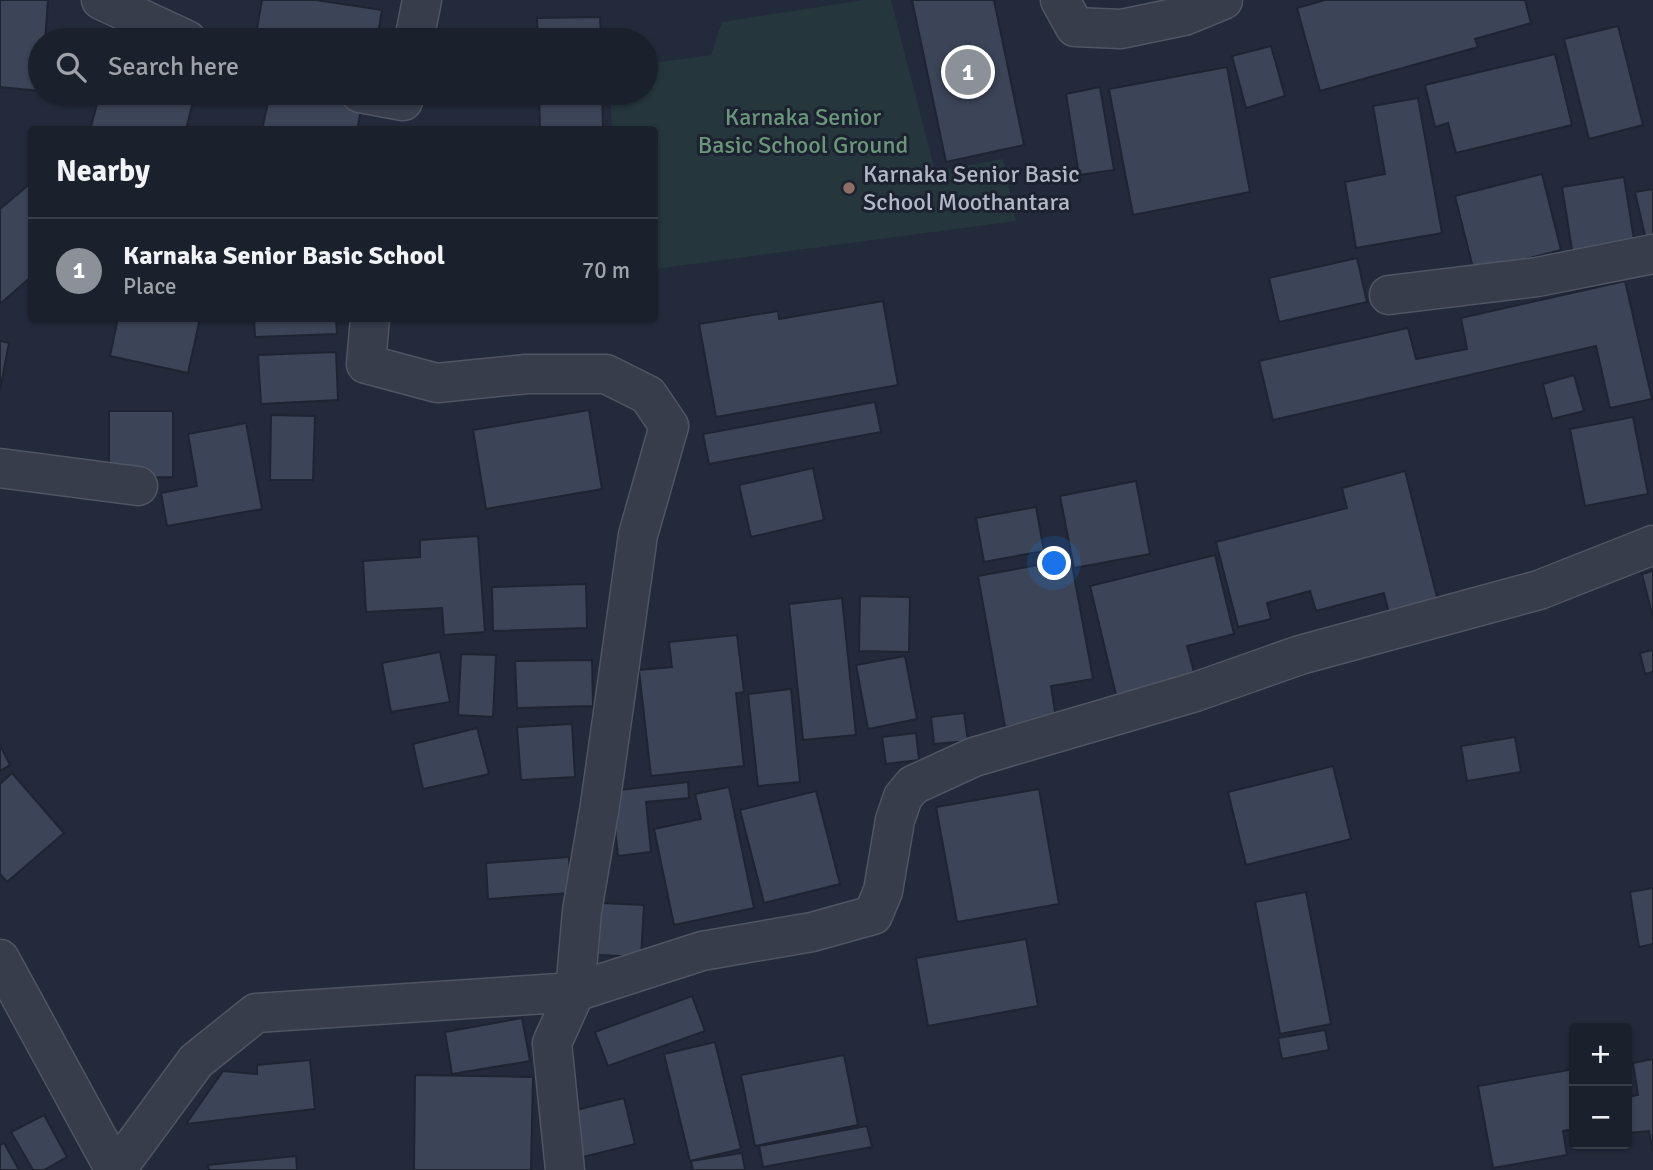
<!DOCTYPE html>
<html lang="en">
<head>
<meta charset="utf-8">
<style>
	body { margin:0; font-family:Signika,sans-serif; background:#232834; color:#f1f3f6 }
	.controls { position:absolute; right:21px; bottom:21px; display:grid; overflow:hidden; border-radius:7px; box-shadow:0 2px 5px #0004 }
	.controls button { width:63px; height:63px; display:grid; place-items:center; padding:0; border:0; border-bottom:2px solid #383e48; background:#1a202c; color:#f1f3f6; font:35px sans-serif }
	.you { position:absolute; left:1055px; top:564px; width:24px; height:24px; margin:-18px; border:5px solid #fff; border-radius:50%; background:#1a73e8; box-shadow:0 0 0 10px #1a73e833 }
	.badge { display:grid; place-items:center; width:46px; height:46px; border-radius:50%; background:#8c9099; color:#fff; font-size:23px; font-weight:700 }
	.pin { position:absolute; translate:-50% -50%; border:4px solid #fff; box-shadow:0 2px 7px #0006 }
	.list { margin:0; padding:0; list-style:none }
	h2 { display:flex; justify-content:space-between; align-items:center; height:91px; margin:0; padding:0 28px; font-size:30px }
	h2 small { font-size:23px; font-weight:400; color:#9fa3a9 }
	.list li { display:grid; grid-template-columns:46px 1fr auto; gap:21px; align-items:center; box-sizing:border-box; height:105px; padding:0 28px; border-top:2px solid #383e48 }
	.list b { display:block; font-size:26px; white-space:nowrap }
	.list p { margin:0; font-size:23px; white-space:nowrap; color:#9fa3a9 }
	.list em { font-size:23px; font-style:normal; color:#9fa3a9 }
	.icon { flex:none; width:38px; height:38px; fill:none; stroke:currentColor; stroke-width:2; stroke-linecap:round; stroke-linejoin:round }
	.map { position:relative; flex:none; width:1653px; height:1170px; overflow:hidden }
	.search { position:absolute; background:#1a202c; box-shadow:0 2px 5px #0004; left:28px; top:28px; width:630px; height:77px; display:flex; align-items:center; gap:18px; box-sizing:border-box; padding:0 24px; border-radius:38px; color:#9fa3a9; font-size:26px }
	.panel { position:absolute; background:#1a202c; box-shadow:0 2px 5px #0004; left:28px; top:126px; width:630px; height:196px; border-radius:7px }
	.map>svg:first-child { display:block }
	.green { fill:#25363c }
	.building { fill:#3c4558; stroke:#1e2432; stroke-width:2 }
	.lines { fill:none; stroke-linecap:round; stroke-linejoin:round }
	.minor-casing { stroke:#4f5563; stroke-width:41 }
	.minor { stroke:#373d4b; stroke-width:38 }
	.education-dot { fill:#8d6e63; stroke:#1c2230; stroke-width:2.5 }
	.labels { text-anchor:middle; stroke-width:6; stroke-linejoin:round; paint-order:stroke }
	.park-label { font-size:24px; fill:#6a977a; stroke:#1c2230 }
	.poi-label { font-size:24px; fill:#b2b8c7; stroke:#1c2230; text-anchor:start }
</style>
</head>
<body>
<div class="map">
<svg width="1653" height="1170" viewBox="0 0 1653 1170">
	<rect width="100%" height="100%" fill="#232a3b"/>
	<path class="green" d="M863,0H891L935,171L1003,159L1016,221L655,269L654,130L612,129L610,93H646V64L711,55L722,22Z"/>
	<g class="building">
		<path d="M0,0H48L45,40H40V91L0,87Z"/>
		<path d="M262,0H316L382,10L377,40H255Z"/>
		<path d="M912,0H994L1024,145L946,162Z"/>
		<path d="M1325,0H1525L1531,23L1475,39L1478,47L1320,91L1297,8Z"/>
		<path d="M600,17L601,40H538L537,18Z"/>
		<path d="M1618,26L1643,125L1589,139L1564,39Z"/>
		<path d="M1271,46L1285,96L1246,108L1232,56Z"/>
		<path d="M1555,54L1572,125L1456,153L1448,123L1435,127L1425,85Z"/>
		<path d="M1227,67L1250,192L1133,215L1109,89Z"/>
		<path d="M1100,87L1114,170L1079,175L1066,94Z"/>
		<path d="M100,93H195L186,130H90Z"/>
		<path d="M270,93H327L363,100L357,130H262Z"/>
		<path d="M539,93H602L603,130H540Z"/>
		<path d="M1418,98L1442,233L1356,248L1345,182L1385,174L1373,106Z"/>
		<path d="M1542,174L1561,250L1474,272L1455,196Z"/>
		<path d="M1624,177L1635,246L1573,256L1562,187Z"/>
		<path d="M32,182V276L0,304V209Z"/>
		<path d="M1653,189V239L1646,240L1635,192Z"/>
		<path d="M1357,258L1367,302L1279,322L1269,278Z"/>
		<path d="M1625,281L1652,399L1610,408L1596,346L1273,420L1259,361L1408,328L1416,359L1467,349L1461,318Z"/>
		<path d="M883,301L898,385L716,417L699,324L778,311L779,319Z"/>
		<path d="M118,318H200L188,373L110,356Z"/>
		<path d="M254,318H336L337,334L255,337Z"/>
		<path d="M0,341L9,343L0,390Z"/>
		<path d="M336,352L338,400L261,404L258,355Z"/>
		<path d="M1574,375L1584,411L1552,419L1543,384Z"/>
		<path d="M875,402L881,432L709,464L703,434Z"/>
		<path d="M589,410L602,489L486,509L473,430Z"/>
		<path d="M109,411H173V477L109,478Z"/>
		<path d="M271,415L315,416L313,480H270Z"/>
		<path d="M1633,417L1648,494L1585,506L1570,429Z"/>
		<path d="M246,423L262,509L167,526L161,493L197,486L188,434Z"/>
		<path d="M813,468L824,520L751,537L739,485Z"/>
		<path d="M1405,471L1439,605L1390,617L1384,593L1316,611L1310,591L1267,603L1271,619L1238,627L1216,542L1347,508L1342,488Z"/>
		<path d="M1136,481L1150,554L1074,568L1060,496Z"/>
		<path d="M1036,507L1044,551L984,562L976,518Z"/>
		<path d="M478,536L485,632L444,635L442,608L366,612L363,561L420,557V540Z"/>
		<path d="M1215,555L1234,634L1187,646L1195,676L1116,695L1090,586Z"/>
		<path d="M1071,559L1093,679L1051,686L1056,718L1005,727L978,576Z"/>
		<path d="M1653,571V618L1642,574Z"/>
		<path d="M586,584L587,628L493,631L492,587Z"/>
		<path d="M860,596L910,597L909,652L859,651Z"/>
		<path d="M842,598L856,735L803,740L789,604Z"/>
		<path d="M737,635L744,692L736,693L744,766L651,776L639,670L672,667L669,642Z"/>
		<path d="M1653,650V672L1645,674L1640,653Z"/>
		<path d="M440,652L450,702L391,712L382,663Z"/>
		<path d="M461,654L496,655L493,717L458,715Z"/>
		<path d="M905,656L917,719L868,729L856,665Z"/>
		<path d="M592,660L593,706L517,708L515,661Z"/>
		<path d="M791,689L800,782L758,786L748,694Z"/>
		<path d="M964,713L968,741L934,744L931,717Z"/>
		<path d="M572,724L575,777L521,780L517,727Z"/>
		<path d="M477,728L489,774L423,789L413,744Z"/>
		<path d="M916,733L919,760L886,764L882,737Z"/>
		<path d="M1515,737L1521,772L1467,781L1461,746Z"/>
		<path d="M0,745L10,765L0,771Z"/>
		<path d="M1333,766L1351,839L1246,865L1228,792Z"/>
		<path d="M12,773L64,833L7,882L0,874V784Z"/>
		<path d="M688,782L689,798L646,802L651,852L618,856L611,791Z"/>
		<path d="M729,787L754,908L674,925L654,829L701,819L695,794Z"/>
		<path d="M1039,789L1059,904L957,922L936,807Z"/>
		<path d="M816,791L840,884L764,903L740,810Z"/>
		<path d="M569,857L571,893L488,899L486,863Z"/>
		<path d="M1653,888V944L1639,947L1630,892Z"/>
		<path d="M1306,892L1331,1024L1280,1034L1255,902Z"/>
		<path d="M601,903L644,905L641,957L598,955Z"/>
		<path d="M1026,939L1038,1006L928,1026L916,958Z"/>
		<path d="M692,996L705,1031L608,1066L595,1032Z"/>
		<path d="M522,1018L530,1061L452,1074L445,1032Z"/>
		<path d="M1325,1030L1329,1050L1282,1059L1278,1038Z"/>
		<path d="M715,1042L741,1149L690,1161L664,1054Z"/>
		<path d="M844,1055L858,1125L755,1146L741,1075Z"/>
		<path d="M1653,1059V1151L1649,1131L1627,1133V1097L1638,1095L1633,1063Z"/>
		<path d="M310,1060L315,1109L186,1124L223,1071L257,1074V1065Z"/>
		<path d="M1574,1069V1129L1563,1131L1567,1155L1493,1168L1478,1086Z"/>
		<path d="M415,1075L533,1077L531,1170H414Z"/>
		<path d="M624,1098L635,1144L583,1157L572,1111Z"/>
		<path d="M44,1115L67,1157L44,1170H33L11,1132Z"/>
		<path d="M867,1126L872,1147L763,1167L759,1146Z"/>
		<path d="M4,1143L19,1170H0V1145Z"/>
		<path d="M742,1153L745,1170H693L691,1161Z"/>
		<path d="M296,1156L297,1170H209L208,1165Z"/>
	</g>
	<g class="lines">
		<defs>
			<g id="minor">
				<path d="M101,0L187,40"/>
				<path d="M1060,0L1075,27L1121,29L1184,16L1223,0"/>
				<path d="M414,40L422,0"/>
				<path d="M360,93L403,101"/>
				<path d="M1389,295L1537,277L1653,254"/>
				<path d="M370,318L366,364L437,383L527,374H606L648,395L669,426L638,535L600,805L582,911L575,992L702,951L812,932L873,915L883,891L895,820L903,797L913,785L974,757L1195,692L1300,655L1539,590L1653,545"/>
				<path d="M0,468L138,486"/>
				<path d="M0,959L115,1170"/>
				<path d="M116,1170L196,1061L256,1013L575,992L552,1043L565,1170"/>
			</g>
		</defs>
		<use href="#minor" class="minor-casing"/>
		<use href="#minor" class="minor"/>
	</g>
	<circle class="education-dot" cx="849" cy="188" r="7"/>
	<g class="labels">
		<g class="park-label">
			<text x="803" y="125">Karnaka Senior<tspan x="803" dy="28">Basic School Ground</tspan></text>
		</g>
		<g class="poi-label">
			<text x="863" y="182">Karnaka Senior Basic<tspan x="863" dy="28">School Moothantara</tspan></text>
		</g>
	</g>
</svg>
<div class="controls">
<button>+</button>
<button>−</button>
</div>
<div class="you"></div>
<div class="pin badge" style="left:968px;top:72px">1</div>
<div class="search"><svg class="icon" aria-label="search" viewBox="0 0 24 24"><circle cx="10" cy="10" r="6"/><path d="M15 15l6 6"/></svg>Search here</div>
<section class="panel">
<h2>Nearby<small></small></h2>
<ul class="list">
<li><span class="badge">1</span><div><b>Karnaka Senior Basic School</b><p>Place</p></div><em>70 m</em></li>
</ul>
</section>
</div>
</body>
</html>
